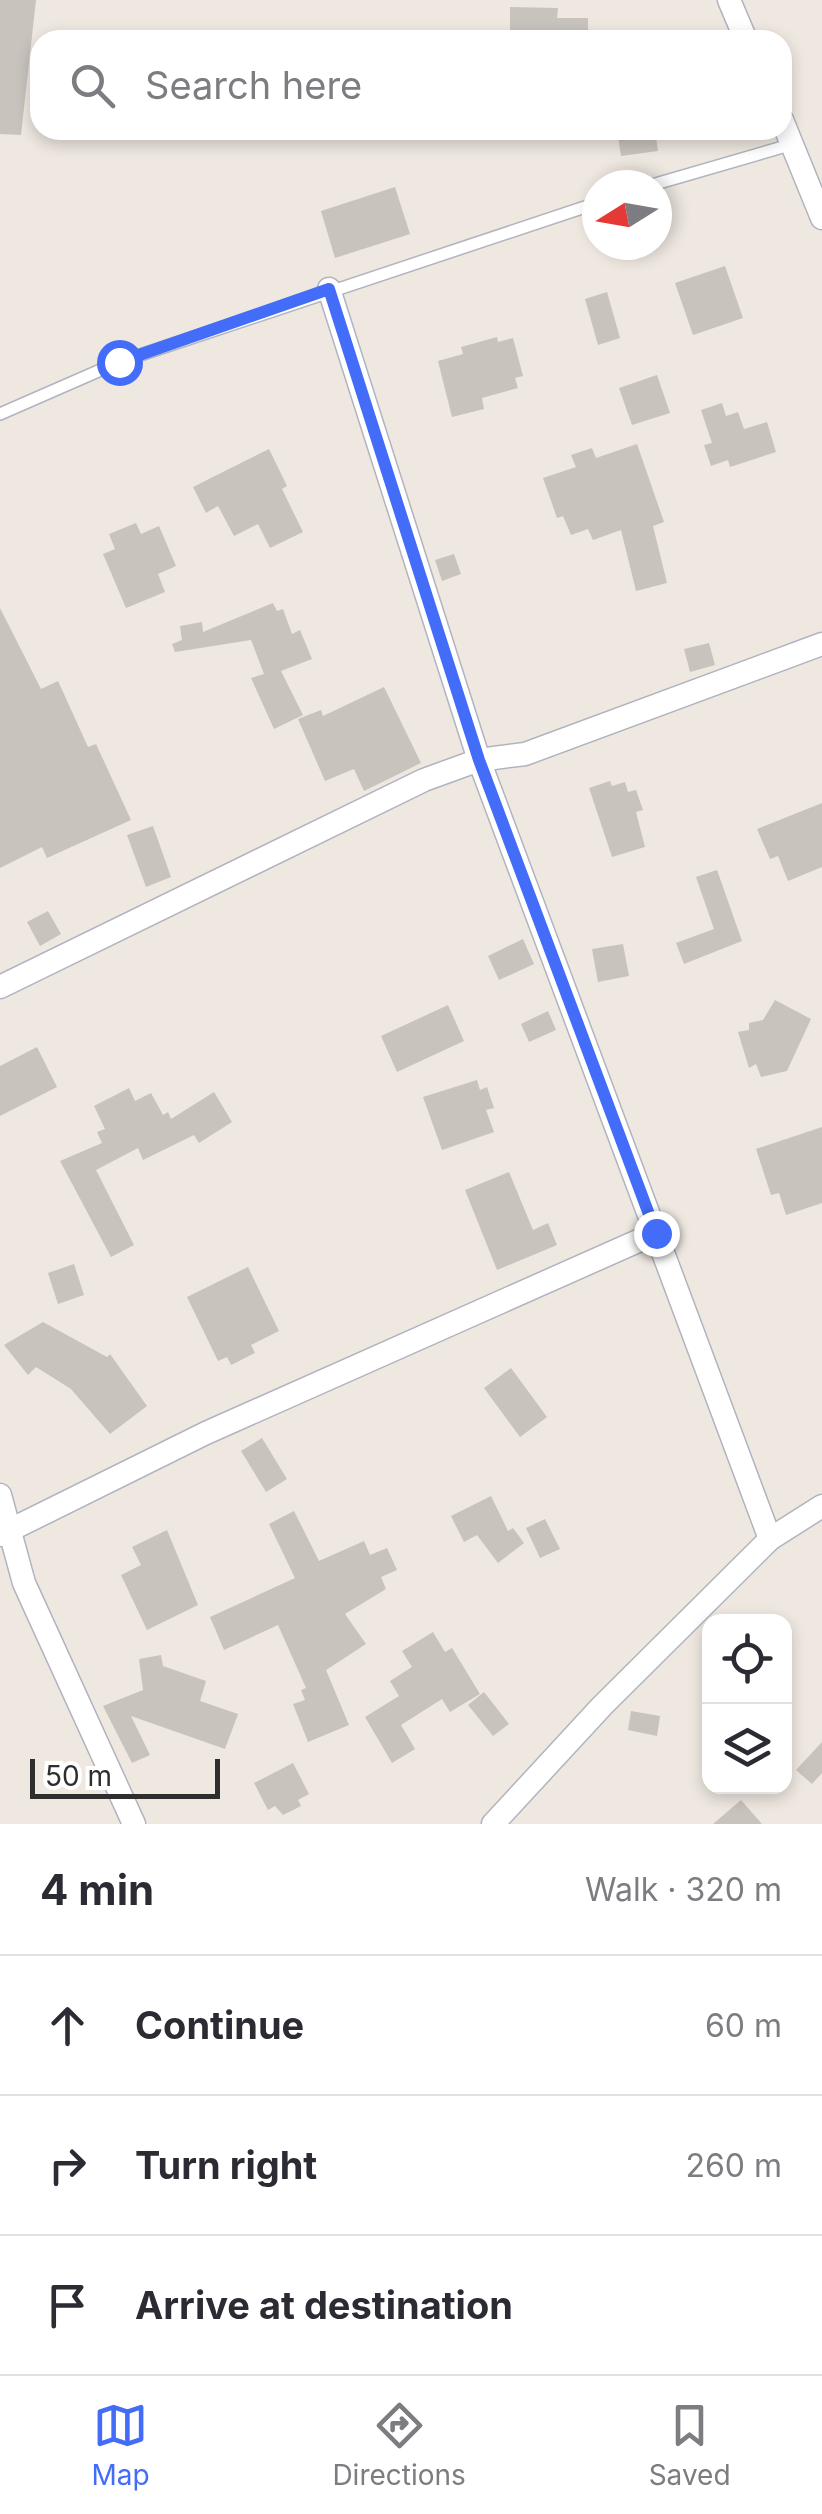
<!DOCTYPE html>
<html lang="en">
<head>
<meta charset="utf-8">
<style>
	body { margin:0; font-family:Inter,sans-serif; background:#f2f2f3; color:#2b2b33 }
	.controls { position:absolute; right:30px; bottom:30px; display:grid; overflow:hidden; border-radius:20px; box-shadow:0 5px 15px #0003 }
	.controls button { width:90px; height:90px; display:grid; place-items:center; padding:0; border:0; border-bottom:2px solid #e1e1e2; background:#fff; color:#2b2b33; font:50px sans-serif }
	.compass { position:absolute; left:582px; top:170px; width:90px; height:90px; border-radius:50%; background:#fff; box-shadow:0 5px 15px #0003; rotate:259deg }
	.scale { position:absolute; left:30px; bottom:25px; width:190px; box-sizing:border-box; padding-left:10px; border:5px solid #2e2e2e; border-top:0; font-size:28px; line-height:35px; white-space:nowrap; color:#2e2e2e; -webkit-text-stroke:8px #fff; paint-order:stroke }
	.stop { position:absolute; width:30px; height:30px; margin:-22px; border:8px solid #436cf9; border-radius:50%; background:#fff }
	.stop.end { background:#436cf9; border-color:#fff; box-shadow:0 2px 10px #0008 }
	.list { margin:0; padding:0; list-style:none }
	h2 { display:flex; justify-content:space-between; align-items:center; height:130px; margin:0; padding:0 40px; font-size:42px }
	h2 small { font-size:32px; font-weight:400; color:#7c7c81 }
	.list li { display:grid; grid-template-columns:65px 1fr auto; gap:30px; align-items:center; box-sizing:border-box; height:140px; padding:0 40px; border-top:2px solid #e1e1e2 }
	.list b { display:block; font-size:38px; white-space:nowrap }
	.list em { font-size:32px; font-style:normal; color:#7c7c81 }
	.icon { flex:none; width:55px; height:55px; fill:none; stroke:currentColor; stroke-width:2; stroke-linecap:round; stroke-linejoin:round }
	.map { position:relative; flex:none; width:822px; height:1824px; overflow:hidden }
	.search { position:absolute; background:#fff; box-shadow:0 5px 15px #0003; left:30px; right:30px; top:30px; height:110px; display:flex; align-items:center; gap:25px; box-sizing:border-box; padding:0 35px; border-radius:30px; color:#7c7c81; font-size:38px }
	.sheet { height:550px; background:#fff }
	nav { display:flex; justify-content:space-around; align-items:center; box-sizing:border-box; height:140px; border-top:2px solid #e1e1e2; background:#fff; font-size:28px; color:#7c7c81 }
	nav a { display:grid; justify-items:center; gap:5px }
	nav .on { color:#436cf9 }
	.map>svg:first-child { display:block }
	.building { fill:#c8c3bc }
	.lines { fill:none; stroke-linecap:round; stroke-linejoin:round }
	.service-casing { stroke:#b1b4be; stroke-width:14 }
	.minor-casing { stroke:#b1b4be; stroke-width:25 }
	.service { stroke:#fff; stroke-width:11 }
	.minor { stroke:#fff; stroke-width:22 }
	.route { stroke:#436cf9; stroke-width:12 }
</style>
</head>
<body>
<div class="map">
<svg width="822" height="1824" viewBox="0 0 822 1824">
	<rect width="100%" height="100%" fill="#efe8e1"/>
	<g class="building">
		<path d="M0,0H36L21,135L0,134Z"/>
		<path d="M510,7L558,8L557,18H588V40H510Z"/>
		<path d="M617,130H655L658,151L621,156Z"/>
		<path d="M395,187L410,234L335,258L321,211Z"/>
		<path d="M725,266L743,318L693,335L675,283Z"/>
		<path d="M607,292L620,338L598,345L585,299Z"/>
		<path d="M497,337L498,342L513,338L523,376L515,378L518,388L482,398L484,409L452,417L438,361L463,354L461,347Z"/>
		<path d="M657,375L670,413L632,425L619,388Z"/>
		<path d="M722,403L726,416L738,412L744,429L767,422L776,452L730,467L728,460L711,466L704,445L712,443L701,410Z"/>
		<path d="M637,444L664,522L653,526L667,583L636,591L621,530L593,540L588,529L571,535L563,516L557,518L543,478L576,467L571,455L592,448L596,458Z"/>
		<path d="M269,449L287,486L282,489L303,532L270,548L258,524L234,536L218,506L206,513L193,487Z"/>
		<path d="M136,523L141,534L159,526L176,566L158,574L165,592L126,608L103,554L115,549L109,534Z"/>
		<path d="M454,554L461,574L442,581L435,560Z"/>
		<path d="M273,603L277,611L283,609L292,634L300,630L312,659L281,671L303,715L274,729L251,678L264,674L251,640L175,652L172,644L182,640L180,626L202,622L203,632Z"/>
		<path d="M0,608L41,689L58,681L88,747L96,744L131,820L47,858L42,847L0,868Z"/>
		<path d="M709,643L715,665L690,672L684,649Z"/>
		<path d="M384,687L421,763L364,791L354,769L325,781L298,719L321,710L323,716Z"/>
		<path d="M610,781L612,786L625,782L628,792L636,790L643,810L636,812L645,847L612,857L589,788Z"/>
		<path d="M822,803V867L788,881L778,856L770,859L757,829Z"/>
		<path d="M153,826L171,877L146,887L127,835Z"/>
		<path d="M717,870L742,941L684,964L676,943L714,929L696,877Z"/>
		<path d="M48,911L61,934L40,946L27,922Z"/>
		<path d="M523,939L534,964L499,980L488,956Z"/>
		<path d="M623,944L629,976L598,982L592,949Z"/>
		<path d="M775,1000L811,1019L787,1071L761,1077L756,1064L749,1068L738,1032L749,1030V1023L763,1020Z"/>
		<path d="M448,1005L464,1041L397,1072L381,1036Z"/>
		<path d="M548,1011L556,1030L529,1042L521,1024Z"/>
		<path d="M37,1047L57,1087L0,1116V1066Z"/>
		<path d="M477,1080L480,1090L487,1087L494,1108L486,1110L494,1132L442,1150L423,1097Z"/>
		<path d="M129,1088L135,1101L151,1093L163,1115L168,1112L171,1119L214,1092L232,1122L199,1143L194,1135L143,1160L138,1148L96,1170L134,1245L111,1257L60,1161L102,1143L97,1132L105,1129L94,1106Z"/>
		<path d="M822,1127V1203L786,1215L779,1193L771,1195L756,1149Z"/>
		<path d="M509,1172L533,1230L548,1223L557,1245L497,1270L465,1190Z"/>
		<path d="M74,1264L84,1295L58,1304L48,1273Z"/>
		<path d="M248,1267L279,1331L251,1345L255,1353L231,1365L227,1357L218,1361L187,1297Z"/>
		<path d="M43,1322L107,1357L110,1354L147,1406L110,1434L71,1389L36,1367L28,1375L4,1345Z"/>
		<path d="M511,1368L547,1417L520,1437L484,1388Z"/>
		<path d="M262,1438L287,1479L266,1492L241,1451Z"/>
		<path d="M491,1496L508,1531L513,1528L524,1543L498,1563L477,1535L464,1542L451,1516Z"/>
		<path d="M294,1511L319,1561L364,1541L370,1555L387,1548L397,1570L381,1577L386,1589L345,1614L366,1644L326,1670L349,1725L308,1742L293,1704L305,1700L301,1690L306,1688L278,1625L224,1650L210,1617L295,1578L269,1524Z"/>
		<path d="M545,1519L560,1549L540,1558L526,1528Z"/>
		<path d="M167,1530L198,1605L147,1630L121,1575L141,1565L132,1547Z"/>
		<path d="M433,1632L445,1652L452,1648L480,1694L450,1712L442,1699L401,1725L415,1749L392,1763L365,1717L399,1696L390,1681L412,1667L402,1651Z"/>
		<path d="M161,1655L163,1666L206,1681L200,1701L238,1714L225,1749L131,1716L150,1755L132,1763L103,1706L143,1690L139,1659Z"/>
		<path d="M484,1692L509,1724L493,1736L468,1705Z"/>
		<path d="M631,1711L660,1716L657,1736L628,1730Z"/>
		<path d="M822,1742V1773L812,1784L796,1770Z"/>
		<path d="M293,1763L309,1794L298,1800L301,1806L283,1815L275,1806L268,1810L254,1783Z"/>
		<path d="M741,1800L762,1824H713Z"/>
	</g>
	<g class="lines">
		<defs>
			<g id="service">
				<path d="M652,185L793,144"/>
				<path d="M0,414L119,362L597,203"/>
			</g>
			<g id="minor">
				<path d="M729,0L746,40"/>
				<path d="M782,120L822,218"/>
				<path d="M329,289L479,760L770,1539"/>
				<path d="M0,987L424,780L479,760L525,754L822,644"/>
				<path d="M0,1495L24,1583L134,1824"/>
				<path d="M0,1535L206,1433L656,1233"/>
				<path d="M493,1824L602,1706L770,1539L822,1506"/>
			</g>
		</defs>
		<use href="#service" class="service-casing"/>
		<use href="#minor" class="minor-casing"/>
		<use href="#service" class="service"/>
		<use href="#minor" class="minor"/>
	</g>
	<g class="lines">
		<path class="route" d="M119,362L329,289L479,760L656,1233"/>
	</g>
</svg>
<div class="controls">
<button><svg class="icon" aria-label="locate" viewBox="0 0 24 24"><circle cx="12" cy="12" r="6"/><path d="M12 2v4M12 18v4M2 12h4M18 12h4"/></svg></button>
<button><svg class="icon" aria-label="layers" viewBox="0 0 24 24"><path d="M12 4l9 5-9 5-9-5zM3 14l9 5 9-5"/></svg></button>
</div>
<svg class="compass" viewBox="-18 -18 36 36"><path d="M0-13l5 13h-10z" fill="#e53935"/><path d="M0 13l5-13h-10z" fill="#7c7c81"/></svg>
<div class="scale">50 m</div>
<div class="stop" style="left:119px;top:362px"></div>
<div class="stop end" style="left:656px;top:1233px"></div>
<div class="search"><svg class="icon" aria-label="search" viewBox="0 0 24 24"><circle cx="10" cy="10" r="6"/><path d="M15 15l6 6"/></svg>Search here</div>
</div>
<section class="sheet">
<h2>4 min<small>Walk · 320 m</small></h2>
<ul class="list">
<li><svg class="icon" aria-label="ahead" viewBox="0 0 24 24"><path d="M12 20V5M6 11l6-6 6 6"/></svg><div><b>Continue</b></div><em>60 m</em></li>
<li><svg class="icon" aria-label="right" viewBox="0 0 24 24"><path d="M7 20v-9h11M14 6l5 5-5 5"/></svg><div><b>Turn right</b></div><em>260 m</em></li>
<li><svg class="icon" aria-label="arrive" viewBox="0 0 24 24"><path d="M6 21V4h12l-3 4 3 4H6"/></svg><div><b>Arrive at destination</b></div></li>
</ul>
</section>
<nav>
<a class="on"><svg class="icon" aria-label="map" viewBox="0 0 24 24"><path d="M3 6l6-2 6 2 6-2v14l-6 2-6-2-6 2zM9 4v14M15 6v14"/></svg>Map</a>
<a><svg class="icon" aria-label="directions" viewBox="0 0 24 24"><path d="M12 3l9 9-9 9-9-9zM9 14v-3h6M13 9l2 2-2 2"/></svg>Directions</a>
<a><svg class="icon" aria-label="saved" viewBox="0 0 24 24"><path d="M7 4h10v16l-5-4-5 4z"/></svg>Saved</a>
</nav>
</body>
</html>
